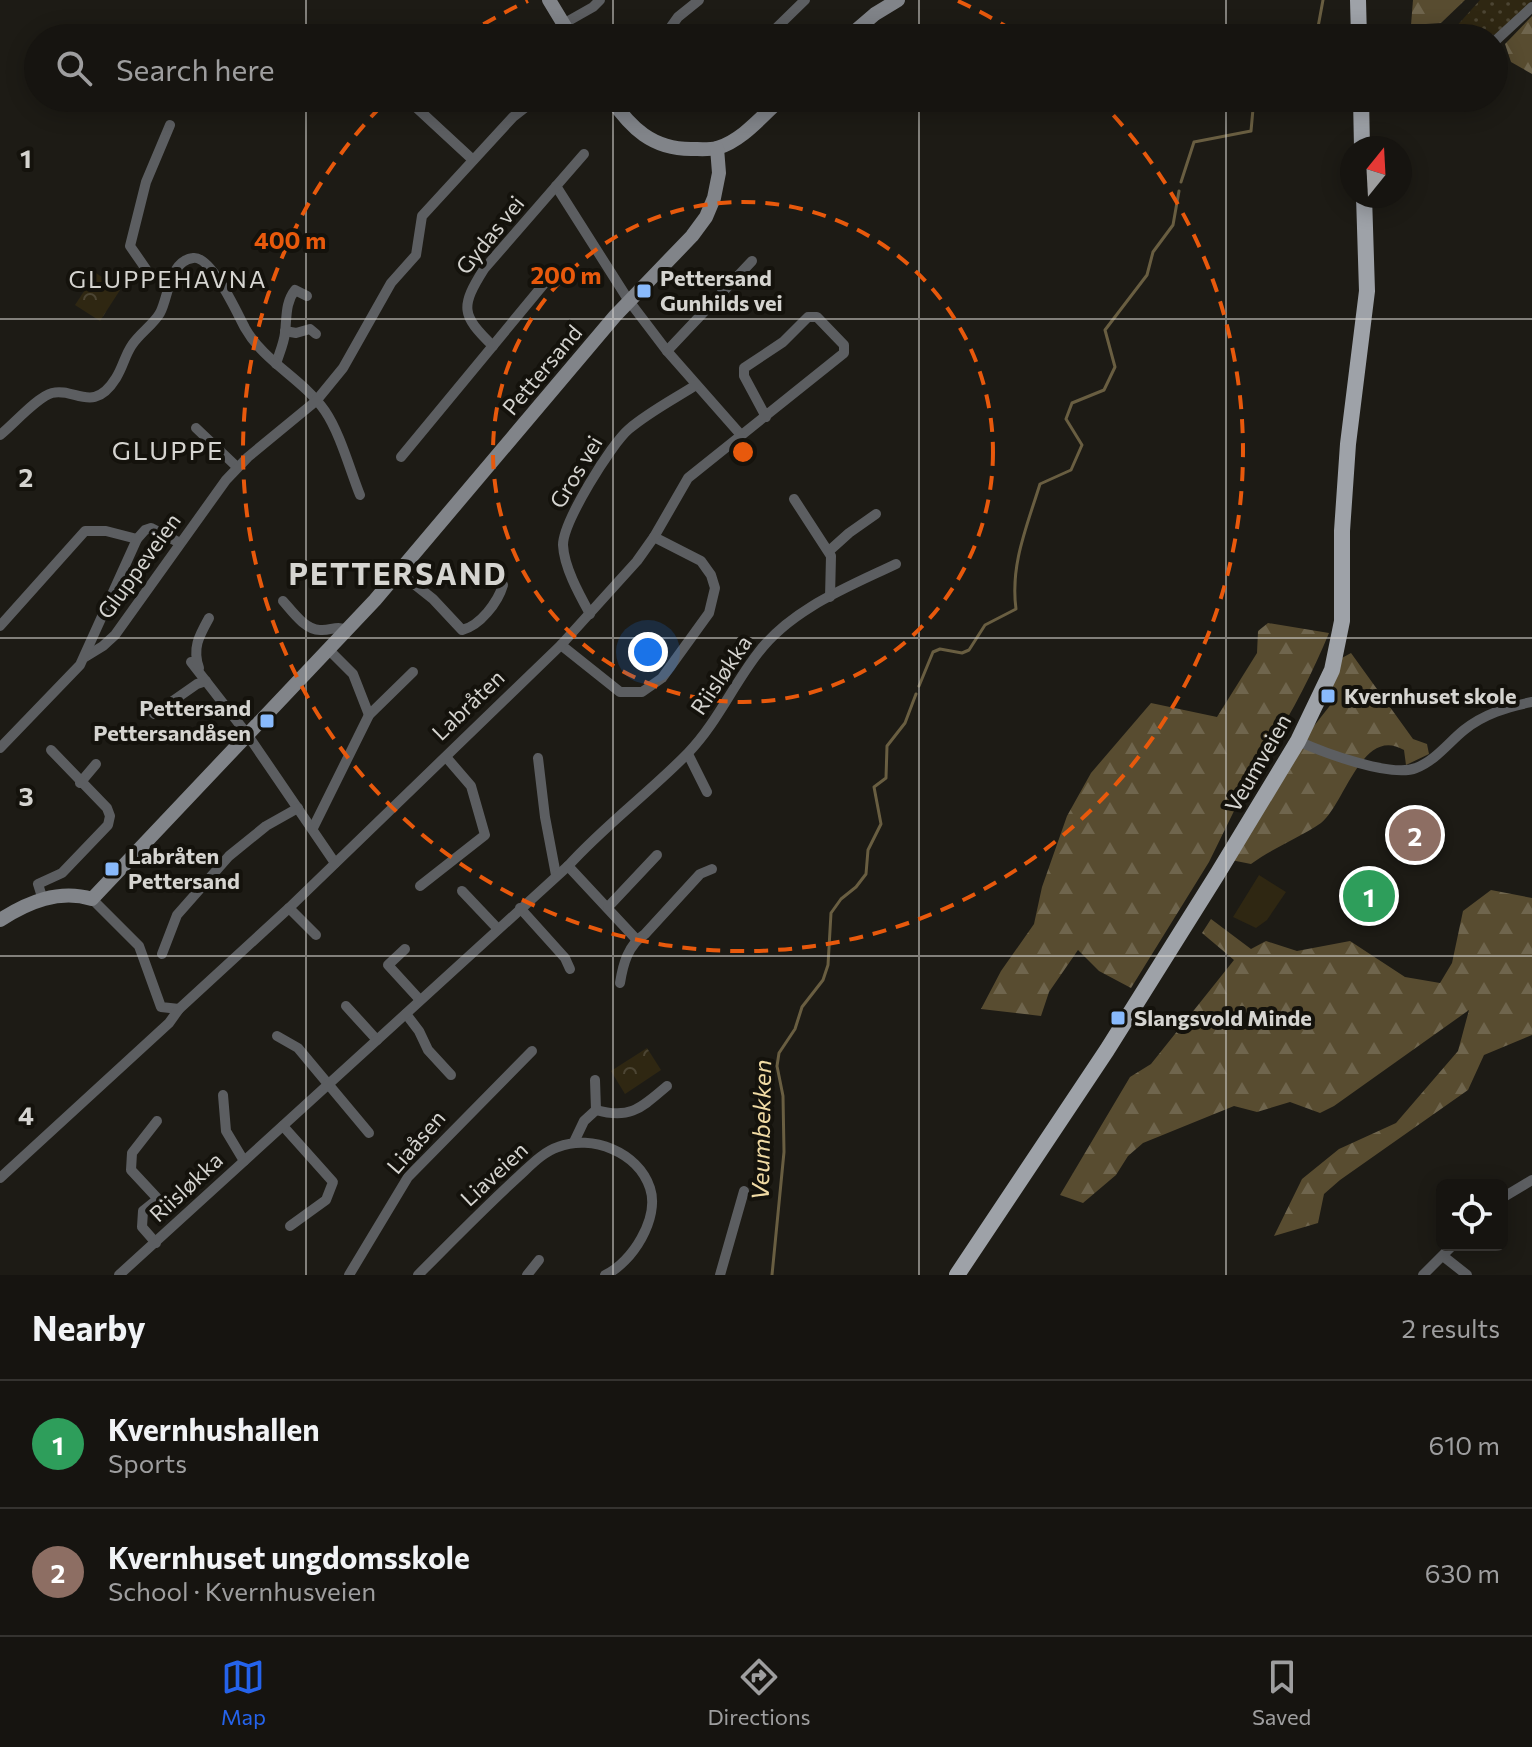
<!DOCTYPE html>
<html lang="en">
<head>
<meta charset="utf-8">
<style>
	body { margin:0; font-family:Commissioner,sans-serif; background:#1f1d19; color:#f1f3f6 }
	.controls { position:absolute; right:24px; bottom:24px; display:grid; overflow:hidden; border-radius:12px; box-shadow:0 4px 20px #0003 }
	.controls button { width:72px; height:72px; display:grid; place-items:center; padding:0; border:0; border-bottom:2px solid #353330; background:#161410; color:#f1f3f6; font:40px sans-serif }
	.compass { position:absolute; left:1340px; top:136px; width:72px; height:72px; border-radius:50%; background:#161410; box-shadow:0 4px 20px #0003; rotate:18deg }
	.you { position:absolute; left:648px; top:652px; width:28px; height:28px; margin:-20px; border:6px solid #fff; border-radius:50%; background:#1a73e8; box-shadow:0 0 0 12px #1a73e833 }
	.badge { display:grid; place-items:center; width:52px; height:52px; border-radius:50%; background:#2563eb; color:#fff; font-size:26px; font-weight:700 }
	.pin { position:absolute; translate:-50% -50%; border:4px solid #fff; box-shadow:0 2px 8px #0006 }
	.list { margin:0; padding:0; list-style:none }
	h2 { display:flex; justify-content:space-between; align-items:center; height:104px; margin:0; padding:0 32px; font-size:34px }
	h2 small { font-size:26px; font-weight:400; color:#9e9e9f }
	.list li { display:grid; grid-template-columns:52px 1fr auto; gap:24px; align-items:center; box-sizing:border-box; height:128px; padding:0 32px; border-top:2px solid #353330 }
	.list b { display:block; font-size:30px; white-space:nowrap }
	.list p { margin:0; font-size:26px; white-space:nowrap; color:#9e9e9f }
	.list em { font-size:26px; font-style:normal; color:#9e9e9f }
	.icon { flex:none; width:44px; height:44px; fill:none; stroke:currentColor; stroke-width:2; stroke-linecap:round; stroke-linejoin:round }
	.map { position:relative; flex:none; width:1532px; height:1275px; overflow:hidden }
	.search { position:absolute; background:#161410; box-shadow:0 4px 20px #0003; left:24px; right:24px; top:24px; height:88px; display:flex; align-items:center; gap:20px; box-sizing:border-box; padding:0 28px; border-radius:44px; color:#9e9e9f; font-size:30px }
	.sheet { height:360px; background:#161410 }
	nav { display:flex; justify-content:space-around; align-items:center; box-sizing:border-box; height:112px; border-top:2px solid #353330; background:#161410; font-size:22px; color:#9e9e9f }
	nav a { display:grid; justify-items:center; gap:4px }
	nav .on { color:#2563eb }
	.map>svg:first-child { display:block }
	.grass { fill:#2f2712 }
	.forest { fill:url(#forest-firs) }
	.park { fill:url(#park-crowns) }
	.garden { fill:url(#garden-dots) }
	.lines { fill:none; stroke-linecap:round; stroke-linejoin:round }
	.stream { stroke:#695e41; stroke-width:3 }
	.street { stroke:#5c5e61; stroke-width:10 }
	.secondary { stroke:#818489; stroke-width:14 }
	.primary { stroke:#9ea2a8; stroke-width:16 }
	.grid { fill:none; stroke:#d5d4d0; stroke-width:2; stroke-opacity:0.55 }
	.ring { fill:none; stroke:#e8590c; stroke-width:4; stroke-dasharray:14 10 }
	.poi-dot { fill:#89bafc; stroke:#14120c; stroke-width:3 }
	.labels { text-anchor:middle; stroke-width:8; stroke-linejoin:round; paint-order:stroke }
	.street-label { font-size:22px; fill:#d5d4d0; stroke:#14120c }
	.poi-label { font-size:22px; font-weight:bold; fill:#d5d4d0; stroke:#14120c; text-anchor:start }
	.neighbourhood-label { font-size:24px; letter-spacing:2px; fill:#d5d4d0; stroke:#14120c }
	.water-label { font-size:24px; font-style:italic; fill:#f1dba4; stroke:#14120c }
	.quarter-label { font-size:26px; letter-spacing:2px; fill:#d5d4d0; stroke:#14120c }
	.district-label { font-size:30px; font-weight:bold; letter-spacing:2px; fill:#d5d4d0; stroke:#14120c }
	.grid-label { font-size:26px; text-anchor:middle; font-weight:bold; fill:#d5d4d0; stroke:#14120c; stroke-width:8; stroke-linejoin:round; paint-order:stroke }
	.centre { fill:#e8590c; stroke:#14120c; stroke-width:4 }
	.ring-label { font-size:24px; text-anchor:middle; font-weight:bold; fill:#e8590c; stroke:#14120c; stroke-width:8; stroke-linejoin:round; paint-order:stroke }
</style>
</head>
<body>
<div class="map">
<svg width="1532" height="1275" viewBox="0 0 1532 1275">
	<defs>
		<pattern id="forest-firs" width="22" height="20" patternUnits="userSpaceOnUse" patternTransform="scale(2)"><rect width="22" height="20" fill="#584c30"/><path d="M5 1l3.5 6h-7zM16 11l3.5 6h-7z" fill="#6f654d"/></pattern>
		<pattern id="park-crowns" width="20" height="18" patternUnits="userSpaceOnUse" patternTransform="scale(2)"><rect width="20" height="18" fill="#2f2712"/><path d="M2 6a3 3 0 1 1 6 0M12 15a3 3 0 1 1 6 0" fill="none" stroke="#4c4533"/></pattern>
		<pattern id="garden-dots" width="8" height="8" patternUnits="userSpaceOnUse" patternTransform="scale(2)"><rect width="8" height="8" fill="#2f2712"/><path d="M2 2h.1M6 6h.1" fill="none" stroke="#4c4533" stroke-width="1.8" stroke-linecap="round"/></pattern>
	</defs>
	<rect width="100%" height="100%" fill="#1d1b15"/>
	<path class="grass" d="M1259,875L1286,892L1267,920L1256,928L1233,917Z"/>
	<g class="forest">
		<path d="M1413,0H1465L1441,23L1411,25Z"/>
		<path d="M1532,16V74L1511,62L1505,44Z"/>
		<path d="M1268,623L1329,633C1304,693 1272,752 1229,801L1234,811L1209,862L1131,988L1099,971L1078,950L1049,992L1041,1016L981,1009L1001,971L1034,924L1042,887L1067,816L1091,773L1151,703L1217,717L1257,653L1258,631Z"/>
		<path d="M1351,653L1413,739L1427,744L1429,754L1406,765L1404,750C1362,725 1345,804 1321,823C1299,838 1273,848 1251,864L1231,860L1310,731L1332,703V688L1340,659Z"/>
		<path d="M1491,890L1532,898V1035L1484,1055L1468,1090L1340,1180L1324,1194L1318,1223L1274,1236L1302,1179L1339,1149L1396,1123L1458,1051L1469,1010L1334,1106L1320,1113L1290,1102L1257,1112L1234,1106L1143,1143L1128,1156L1116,1175L1083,1203L1060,1195L1130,1077L1151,1064L1234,960L1202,933L1211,919L1251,949L1266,941L1297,951L1350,941L1405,977L1440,983L1452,963L1463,911Z"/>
	</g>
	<g class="park">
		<path d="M96,273L120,290L100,321L75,305Z"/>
		<path d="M647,1048L661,1070L625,1094L611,1071Z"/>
	</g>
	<path class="garden" d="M1480,0H1532C1496,40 1499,38 1446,38Z"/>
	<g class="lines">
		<g class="stream">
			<path d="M1316,38L1323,0"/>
			<path d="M1181,182L1194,142L1251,131L1254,98"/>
			<path d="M919,686L933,652L940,649L962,653L969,650L985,625L1016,609C1010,565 1027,526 1040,484L1071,470L1082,445L1066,419L1072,403L1104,390L1115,367L1105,330L1147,275L1153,252L1173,225L1179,191"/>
			<path d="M772,1275L784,1152L783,1096L777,1066L779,1053L795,1029L802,1007L823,980L828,965L831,913L841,899L856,887L866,874L868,850L881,824L874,787L886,778L887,746L905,723L916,694"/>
		</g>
		<g class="street">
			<path d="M563,24L593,7L600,0"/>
			<path d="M663,38L678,17L699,0"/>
			<path d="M766,38L805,0"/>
			<path d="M1494,42L1532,7"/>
			<path d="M406,98L473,160"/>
			<path d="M170,125L146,182L130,246L148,272L171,281"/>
			<path d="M556,186L629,301L667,351L741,435"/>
			<path d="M285,331L296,333L310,329L316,334"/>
			<path d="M493,346C461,315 460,307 484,269L584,154"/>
			<path d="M667,351L752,261"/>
			<path d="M276,364C279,354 284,343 285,333C287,317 285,303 295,290L307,296"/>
			<path d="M196,428L237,467"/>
			<path d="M0,435C13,425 37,397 52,393C75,387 93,415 116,378C123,367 125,355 132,345C140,333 153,325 160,313C169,296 169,261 193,258C211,255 237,313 245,328C264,362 303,379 325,411C340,433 350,470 360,495"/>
			<path d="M401,457L553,273"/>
			<path d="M794,499L831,556L830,597"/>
			<path d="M829,551L849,533L876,514"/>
			<path d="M399,572L433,599L462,630C480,626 498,602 503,585"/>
			<path d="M283,601C292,611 305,630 320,630C331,631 336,625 347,630"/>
			<path d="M590,614C579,594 564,567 563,545C563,522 611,444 629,429C649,412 674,399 696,385"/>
			<path d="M0,626L85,531H106L137,539"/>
			<path d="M561,645L620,692H642L662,678L709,613L715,588L711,575L701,561L654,537"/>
			<path d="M328,649L353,674L369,715"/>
			<path d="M85,657L103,646L115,635L226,480L248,457L316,401L343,368L391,283L416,255L422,216L513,117L536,99"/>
			<path d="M191,662L247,734L335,863"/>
			<path d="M199,668C192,648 199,636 209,618"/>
			<path d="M154,714L197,684L206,681"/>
			<path d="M1298,741C1322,752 1391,778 1416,768C1435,761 1449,742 1464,730C1484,714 1507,707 1532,702"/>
			<path d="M0,748L80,665L137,539L145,530L151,528L180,543"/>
			<path d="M688,754L707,792"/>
			<path d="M538,758L545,817L556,875"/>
			<path d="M80,783L96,764"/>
			<path d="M313,828L369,715L413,672"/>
			<path d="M568,866L636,939"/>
			<path d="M420,886L485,835L471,786L446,757"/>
			<path d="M462,891L498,929"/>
			<path d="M92,899L139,946L161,1007L179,1009"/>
			<path d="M43,900L38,884L62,873L108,825L110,816L107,808L51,750"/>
			<path d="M608,907L657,855"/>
			<path d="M289,908L316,935"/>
			<path d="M520,908L565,958L570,969"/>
			<path d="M405,949L388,965L420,1000"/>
			<path d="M162,954L177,915L229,856L266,826L298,808"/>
			<path d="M620,983C623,964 628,945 645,934L700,874L712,869"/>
			<path d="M346,1006L377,1040"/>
			<path d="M406,1014L419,1031L428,1050L451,1075"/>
			<path d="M277,1036L298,1048L369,1133"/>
			<path d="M223,1095L226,1131L244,1161"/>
			<path d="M596,1110C631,1120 642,1107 667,1086"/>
			<path d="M283,1126L333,1182L326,1200L290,1226"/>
			<path d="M574,1142L584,1121L596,1110L595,1080"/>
			<path d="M0,1178L169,1023L179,1009L289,908L561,645L637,561L654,537L688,478L844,353V345L817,317H808L783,342L744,368V376L766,417"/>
			<path d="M1502,1198L1532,1180"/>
			<path d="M156,1243L142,1227L143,1211L158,1199L131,1170L132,1153L157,1121"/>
			<path d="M1443,1256L1467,1275"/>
			<path d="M119,1275L568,866C605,825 650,792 688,753C717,723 733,685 758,653C791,609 848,587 896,564"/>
			<path d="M349,1275L408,1177L532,1051"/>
			<path d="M418,1275C452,1241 484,1208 519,1176C531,1165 543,1152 558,1147C592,1134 638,1152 650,1188C660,1218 632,1263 605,1275"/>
			<path d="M527,1275L539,1260"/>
			<path d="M720,1275L744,1191"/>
			<path d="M1423,1275L1453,1245"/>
		</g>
		<g class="secondary">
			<path d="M549,0L572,38"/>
			<path d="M847,38L875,14L898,0"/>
			<path d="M610,98C631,128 652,149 691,149C699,149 709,150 717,148C742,141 763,115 782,98"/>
			<path d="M0,920C28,902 59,889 92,899L375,600L615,316L692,236L706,217L714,198L719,173L717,148"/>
		</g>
		<g class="primary">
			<path d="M1358,0L1359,38"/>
			<path d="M1361,98L1362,148"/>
			<path d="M957,1275L1107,1050L1218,873L1298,741L1332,670L1342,621V531L1348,444L1367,291L1364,196"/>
		</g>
	</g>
	<path class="grid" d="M306,0V38M613,0V38M919,0V38M1226,0V38M306,98V1275M613,98V1275M919,98V1275M1226,98V1275M0,319H1532M0,638H1532M0,956H1532"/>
	<g class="ring">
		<circle cx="743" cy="452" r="250"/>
		<path d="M463 37A500 500 0 0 1 528 1M958 1A500 500 0 0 1 1023 37M1097 98A500 500 0 1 1 389 98"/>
	</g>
	<g class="poi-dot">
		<rect x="636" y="283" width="16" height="16" rx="4"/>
		<rect x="1320" y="688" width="16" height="16" rx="4"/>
		<rect x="259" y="713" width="16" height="16" rx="4"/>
		<rect x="104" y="861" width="16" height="16" rx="4"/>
		<rect x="1110" y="1010" width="16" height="16" rx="4"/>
	</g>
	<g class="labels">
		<g class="street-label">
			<text transform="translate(490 235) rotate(-51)" y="8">Gydas vei</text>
			<text transform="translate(542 370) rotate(-50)" y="8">Pettersand</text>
			<text transform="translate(576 472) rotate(-59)" y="8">Gros vei</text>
			<text transform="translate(139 566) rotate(-54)" y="8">Gluppeveien</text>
			<text transform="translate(721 675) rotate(-56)" y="8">Riisløkka</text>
			<text transform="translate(468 705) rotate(-44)" y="8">Labråten</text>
			<text transform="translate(1258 763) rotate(-60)" y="8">Veumveien</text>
			<text transform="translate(416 1142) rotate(-49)" y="8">Liaåsen</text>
			<text transform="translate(494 1174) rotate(-43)" y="8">Liaveien</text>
			<text transform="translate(186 1187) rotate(-43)" y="8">Riisløkka</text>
		</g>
		<g class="poi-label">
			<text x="660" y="286">Pettersand<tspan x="660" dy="25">Gunhilds vei</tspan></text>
			<text x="1344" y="704">Kvernhuset skole</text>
			<text x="251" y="716" text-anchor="end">Pettersand<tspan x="251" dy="25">Pettersandåsen</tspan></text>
			<text x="128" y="864">Labråten<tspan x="128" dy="25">Pettersand</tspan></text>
			<text x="1134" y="1026">Slangsvold Minde</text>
		</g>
		<g class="neighbourhood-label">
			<text x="168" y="288">GLUPPEHAVNA</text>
		</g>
		<g class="water-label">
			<text transform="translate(762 1130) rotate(-89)" y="8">Veumbekken</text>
		</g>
		<g class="quarter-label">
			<text x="168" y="460">GLUPPE</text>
		</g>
		<g class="district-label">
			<text x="398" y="585">PETTERSAND</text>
		</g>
	</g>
	<g class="grid-label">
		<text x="26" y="168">1</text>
		<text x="26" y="487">2</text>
		<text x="26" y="806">3</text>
		<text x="26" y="1125">4</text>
	</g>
	<circle cx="743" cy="452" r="12" class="centre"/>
	<g class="ring-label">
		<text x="290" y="249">400 m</text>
		<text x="566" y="284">200 m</text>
	</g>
</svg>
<div class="controls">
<button><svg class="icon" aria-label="locate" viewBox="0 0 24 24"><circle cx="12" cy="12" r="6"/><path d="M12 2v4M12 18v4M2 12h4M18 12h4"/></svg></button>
</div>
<svg class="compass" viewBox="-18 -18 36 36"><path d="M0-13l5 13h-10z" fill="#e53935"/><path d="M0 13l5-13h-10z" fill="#9e9e9f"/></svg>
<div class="you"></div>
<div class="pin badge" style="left:1369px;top:896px;background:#2e9e5b">1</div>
<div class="pin badge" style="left:1415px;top:835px;background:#8d6e63">2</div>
<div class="search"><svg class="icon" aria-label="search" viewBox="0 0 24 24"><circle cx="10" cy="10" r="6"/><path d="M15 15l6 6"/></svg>Search here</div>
</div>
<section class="sheet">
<h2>Nearby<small>2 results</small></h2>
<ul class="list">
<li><span class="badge" style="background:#2e9e5b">1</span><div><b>Kvernhushallen</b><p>Sports</p></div><em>610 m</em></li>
<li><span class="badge" style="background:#8d6e63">2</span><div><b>Kvernhuset ungdomsskole</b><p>School · Kvernhusveien</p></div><em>630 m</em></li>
</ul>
</section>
<nav>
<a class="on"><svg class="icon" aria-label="map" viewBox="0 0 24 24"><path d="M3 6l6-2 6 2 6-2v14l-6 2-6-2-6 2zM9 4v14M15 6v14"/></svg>Map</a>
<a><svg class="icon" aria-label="directions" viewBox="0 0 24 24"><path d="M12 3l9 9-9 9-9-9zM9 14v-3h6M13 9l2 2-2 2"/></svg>Directions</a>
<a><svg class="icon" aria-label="saved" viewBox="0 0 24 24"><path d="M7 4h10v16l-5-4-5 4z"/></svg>Saved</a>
</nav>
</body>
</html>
